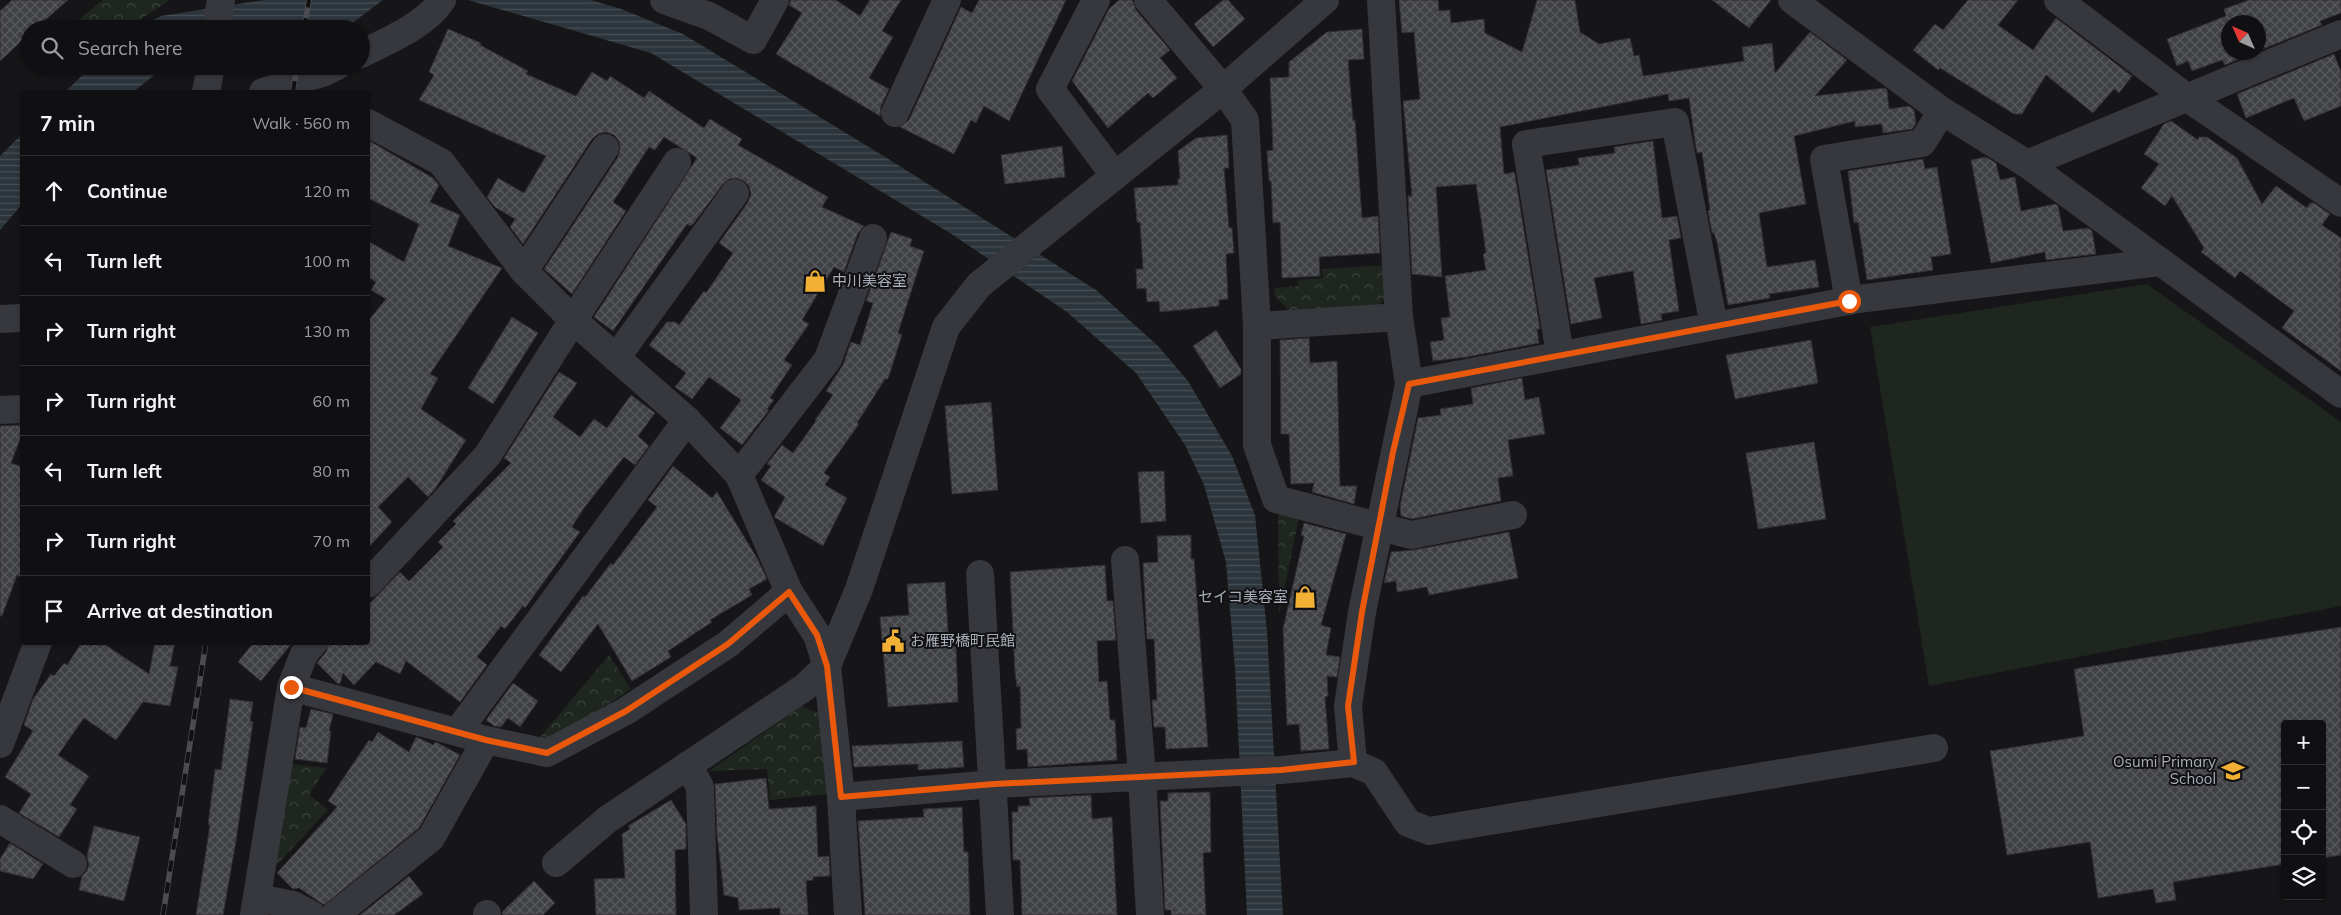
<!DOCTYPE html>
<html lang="en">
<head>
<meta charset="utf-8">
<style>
	body { margin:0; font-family:Mulish,"Noto Sans JP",sans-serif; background:#19191b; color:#f1f3f6 }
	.controls { position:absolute; right:15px; bottom:15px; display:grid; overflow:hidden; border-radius:5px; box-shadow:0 1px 4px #0004 }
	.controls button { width:45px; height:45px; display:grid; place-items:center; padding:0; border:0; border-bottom:1px solid #303032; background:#101012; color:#f1f3f6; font:25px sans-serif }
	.compass { position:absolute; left:2221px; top:15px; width:45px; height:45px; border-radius:50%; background:#101012; box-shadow:0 1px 4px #0004; rotate:315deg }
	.stop { position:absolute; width:15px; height:15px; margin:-11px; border:4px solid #ea580c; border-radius:50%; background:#fff }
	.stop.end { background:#ea580c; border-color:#fff; box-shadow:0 1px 5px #0008 }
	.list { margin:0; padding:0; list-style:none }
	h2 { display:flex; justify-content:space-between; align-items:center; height:65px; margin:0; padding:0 20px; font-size:21px }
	h2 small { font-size:16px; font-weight:400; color:#9c9d9f }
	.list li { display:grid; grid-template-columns:32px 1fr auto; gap:15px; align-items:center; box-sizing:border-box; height:70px; padding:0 20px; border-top:1px solid #303032 }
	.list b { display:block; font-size:19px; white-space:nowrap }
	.list em { font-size:16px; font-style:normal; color:#9c9d9f }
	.icon { flex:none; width:28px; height:28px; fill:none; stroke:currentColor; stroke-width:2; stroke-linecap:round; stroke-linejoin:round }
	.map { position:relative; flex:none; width:2341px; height:915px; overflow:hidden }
	.search { position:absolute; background:#101012; box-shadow:0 1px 4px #0004; left:20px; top:20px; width:350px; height:55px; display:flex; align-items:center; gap:12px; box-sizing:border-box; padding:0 18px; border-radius:28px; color:#9c9d9f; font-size:19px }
	.panel { position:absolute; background:#101012; box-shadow:0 1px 4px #0004; left:20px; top:90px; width:350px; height:555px; border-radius:5px }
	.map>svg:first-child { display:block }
	.park { fill:url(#park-crowns) }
	.pitch { fill:#1e261f }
	.water { fill:url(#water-rules) }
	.building { fill:url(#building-cross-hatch); stroke:#303034 }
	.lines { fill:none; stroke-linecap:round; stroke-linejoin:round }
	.minor { stroke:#37383d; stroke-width:28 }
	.rail-casing { stroke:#4a4c52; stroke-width:5.5 }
	.rail { stroke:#111113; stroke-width:4; stroke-dasharray:11; stroke-linecap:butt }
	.route { stroke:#ea580c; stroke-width:6 }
	.labels { text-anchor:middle; stroke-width:4; stroke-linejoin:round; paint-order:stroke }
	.poi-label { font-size:15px; fill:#a8adb8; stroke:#111113; text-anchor:start }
</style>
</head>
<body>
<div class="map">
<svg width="2341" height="915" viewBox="0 0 2341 915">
	<defs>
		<pattern id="park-crowns" width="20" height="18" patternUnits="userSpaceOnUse" patternTransform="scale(1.25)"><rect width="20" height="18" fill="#1e261f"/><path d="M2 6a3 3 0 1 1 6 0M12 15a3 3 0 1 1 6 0" fill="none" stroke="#3c433d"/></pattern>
		<pattern id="water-rules" width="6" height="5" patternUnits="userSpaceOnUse" patternTransform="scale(1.25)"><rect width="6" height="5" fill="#2c353c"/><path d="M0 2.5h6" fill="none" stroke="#485056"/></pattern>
		<pattern id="building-cross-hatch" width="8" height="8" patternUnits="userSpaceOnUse" patternTransform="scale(1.25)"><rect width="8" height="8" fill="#404145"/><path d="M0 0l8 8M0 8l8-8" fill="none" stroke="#595a5e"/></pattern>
	</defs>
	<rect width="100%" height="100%" fill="#161618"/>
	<g class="park">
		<path d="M103,0H170L126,29H67Z"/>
		<path d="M1389,265L1391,293L1379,305L1289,310L1275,296L1274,288L1298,286V280L1323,278L1322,269Z"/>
		<path d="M1278,507L1300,513L1279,614Z"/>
		<path d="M609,655L631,689L553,741H537Z"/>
		<path d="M802,706L823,715L829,794L770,800L767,769L709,771Z"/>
		<path d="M291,764L326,768L309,795L328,810L275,867Z"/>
	</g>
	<path class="pitch" d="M2147,284L2341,422V606L1929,686L1870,327Z"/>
	<g class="water">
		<path d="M264,0H383L344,29H134L161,16Z"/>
		<path d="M468,0H591L621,9L683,34L882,155L1096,290L1158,346L1188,381L1232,456L1255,515L1267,631L1283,915H1247L1235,669L1226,562L1204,485L1185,445L1136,373L1067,312L950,233L651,53Z"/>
		<path d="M92,66H209L158,72L133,92H65Z"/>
		<path d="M22,134V204L0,230V156Z"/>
	</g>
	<g class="building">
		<path d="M12,0H68L35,29H29V34L0,61V11Z"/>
		<path d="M791,0H836L860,16L870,0H901L882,31L893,37L869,78L889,89L881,106L880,116L776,54L802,13L789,5Z"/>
		<path d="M979,0H1066L1009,121L984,106L976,123L971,120L954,154L900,127L909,120L961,7L972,13Z"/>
		<path d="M1119,0H1132L1136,10L1170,50L1160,58L1177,78L1153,98L1148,93L1108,128L1072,81L1109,9Z"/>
		<path d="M1223,0H1228L1245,19L1213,47L1194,24Z"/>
		<path d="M1399,0H1438L1439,11L1450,10L1451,23L1484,19L1485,33L1522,52L1537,0H1575L1580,32L1599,44L1630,38L1634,56L1639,55L1643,76L1744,61L1742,47L1772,43L1775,73L1810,32L1847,60L1815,96L1885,88L1887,90L1889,109L1909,106L1914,110L1916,123L1912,129L1883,133L1882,124L1855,127V121L1794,136L1806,204L1759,213L1767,267L1815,260L1819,287L1769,294L1770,298L1728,305L1717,242L1714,233H1712L1708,211L1710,210L1702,152L1697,153L1695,142L1689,98L1669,101L1668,94L1500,127L1504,174L1514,172L1515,175L1540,329H1537L1539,343L1467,357L1433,361L1430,342L1444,340L1441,318L1450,317L1445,276L1486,270L1483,254L1486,253L1476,184L1436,187L1442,277L1412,274L1408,196H1412L1403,101L1420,99L1414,32L1402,33Z"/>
		<path d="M1712,0H1771L1749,28Z"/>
		<path d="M1968,0H2018L1998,25L2033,50L2056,18L2132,76L2119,93L2114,89L2093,113L2046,75L2022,114H2014L1940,68L1938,70L1913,50L1935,24L1943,30Z"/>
		<path d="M2249,0H2341V13L2320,21L2322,25L2258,51V22H2228V52H2255L2225,65L2222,60L2192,71L2188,61L2177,66L2167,39L2226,16L2224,9Z"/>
		<path d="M448,29L481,43L480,45L528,71L526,74L576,96L592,72L607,81L610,76L644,98L649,91L704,128L710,119L742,139L738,145L828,197L822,207L864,226L858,233L844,272L834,267L802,320L809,324L784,360L792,365L770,398L774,400L767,409L769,410L742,445L720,428L741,400L709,377L692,399L675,387L686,373L649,345L667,322H675L679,325L704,291L706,293L733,253L719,243L748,202L751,194L749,186L744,181L737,178L729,179L723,184L693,224L690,226L687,224L613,331L594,317L697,158L664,137L655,150L649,147L613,202L626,211L572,294L544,269L618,157L620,149L619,141L614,135L606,132L598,134L592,139L523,244L510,227L515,219L495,207L487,197L498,178L524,193L546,156L419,100L434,75L429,72Z"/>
		<path d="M1362,29L1364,59L1348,60L1353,120H1355L1362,218L1378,216L1380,253L1319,257L1320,276L1282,278L1280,222L1273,223L1271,181H1269L1267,151L1273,150L1270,78L1289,77V62L1327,32Z"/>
		<path d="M2334,54L2341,72V106L2304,121L2294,98L2246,118L2237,94Z"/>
		<path d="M2171,121L2198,140L2199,137H2207L2237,158L2262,204L2276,186L2307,208L2310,203H2314L2330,214L2322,225L2341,238V371L2282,328L2294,311L2240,271L2235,278L2201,252L2204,248L2172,196L2165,206L2141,188L2159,164L2144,154L2164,124Z"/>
		<path d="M1227,135L1229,168H1224L1229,228H1232L1234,253L1226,254L1228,299L1219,300V306L1160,312L1159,301L1147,302L1146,288L1137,289L1136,269H1143L1140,222H1137L1134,188L1178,185V179H1180L1178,151L1196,138Z"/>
		<path d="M368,140L433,178L439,185L430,202L460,215L448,246L502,268L430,374L438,378L421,409L466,440L435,489L428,497L408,477L378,507L392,522L368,548V321L386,299L371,290L376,282L368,277V241L404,262L419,224L368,198Z"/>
		<path d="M1653,141L1662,218L1677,216L1681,238L1669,240L1679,311L1661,314L1662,320L1641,324L1633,271L1594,278L1602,318L1571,324L1546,170L1579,165L1578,158L1615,153L1614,147Z"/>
		<path d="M1062,146L1065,177L1005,184L1001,155Z"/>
		<path d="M1986,157L1996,163L2000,180L2015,177L2021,211L2055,204L2058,206L2063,231L2088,228L2092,231L2096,254L2046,260L2045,252L1991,263L1971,160Z"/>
		<path d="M1923,159L1925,169L1937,167L1951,254L1931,257L1933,270L1867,280L1858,222L1854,223L1848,171Z"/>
		<path d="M891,232L912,239L910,246L924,251L898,333L902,335L888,379H885L857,423L859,424L824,473L830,477L825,485L847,498L823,546L774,517L785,497L761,480L771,466L767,464L782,445L793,453L816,421L815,420L833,395L826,391L843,365L851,342L860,345L873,303L866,301Z"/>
		<path d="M512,317L538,333L493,404L468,388Z"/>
		<path d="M1216,330L1241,369V374L1220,388L1193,346Z"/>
		<path d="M1309,338L1310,363L1337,361L1340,486H1357L1354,504L1312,492L1314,483L1291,484L1289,434H1281L1280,340Z"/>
		<path d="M1811,340L1818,383L1735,399L1726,355Z"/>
		<path d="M559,372L577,383L553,417L580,437L594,419L607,428L631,395L655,413L638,436L649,446L635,465L624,457L584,508L572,527L580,532L525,608L523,606L505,629L501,626L477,657L487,665L460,702L406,661L400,674L376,662L354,685L343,673L340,684L337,683L317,663L326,652L329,642H368V605L400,572L409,581L443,547L438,542L456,524L453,521L511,463L504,458Z"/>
		<path d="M1522,378L1525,400L1539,397L1545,434L1508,440L1513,476L1498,478L1501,501L1412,519L1401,516L1400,506L1418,418L1441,415L1440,409L1473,404L1471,388Z"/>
		<path d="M991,402L998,490L952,494L945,406Z"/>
		<path d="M22,425V434L11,463L22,467V578L17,575L2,616H0V426Z"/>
		<path d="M1814,442L1826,519L1758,529L1746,453Z"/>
		<path d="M673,466L712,498L717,492L757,558L767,579L749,589L752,595L710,620L712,622L668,651L671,657L632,681L598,624L561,672L539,655L583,596L585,597L611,563L613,565L657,507L648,500Z"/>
		<path d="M1164,471L1166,521L1141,523L1138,472Z"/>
		<path d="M1304,523L1346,534L1321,625L1331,628L1326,655L1340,657L1337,677L1327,676L1328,696L1325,697L1329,749L1301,751L1299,724L1287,725L1283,629L1304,536L1301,535Z"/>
		<path d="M1509,532L1518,578L1429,595L1427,587L1397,592L1396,581L1384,583L1391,552L1414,550Z"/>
		<path d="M1191,535V559H1194L1208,747L1166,749L1165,727H1154L1152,700H1157L1154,639H1147L1143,563L1158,562L1157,536Z"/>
		<path d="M1105,565L1107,601H1113L1116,640L1097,641L1099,682L1107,681L1110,720H1115L1117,760L1028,767L1027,749L1017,750L1016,729L1021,728L1020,686L1017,687L1015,673L1010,572Z"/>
		<path d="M945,582L949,647L956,646L958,702L888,707L880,617L909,615L907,584Z"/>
		<path d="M2341,627V855L2322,858V724H2285V864L2173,882L2176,900L2156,903L2153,889L2098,898L2090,842L2007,855L1990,751L2084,736L2074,669Z"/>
		<path d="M82,642H101L149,674L155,642H175L170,666L178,667L170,706L143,702L116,740L84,718L58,755L89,776L70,805L77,809L59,837L19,813L31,794L5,777L33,731L24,725L33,699L51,674L54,676L64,663L67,665Z"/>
		<path d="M254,642H293L261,681L238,662Z"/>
		<path d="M513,683L538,701L520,727L508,718L501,727L494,726L486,720Z"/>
		<path d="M230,699L253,702L250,721L253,722L236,841L223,915H196L210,825H208L215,769L221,770Z"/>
		<path d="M311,709L333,714L329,731H331L327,763L295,759L300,727L306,728Z"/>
		<path d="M378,732L409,752L416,737L434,745L435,742L438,743L460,755L419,828L324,905L299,888L293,889L277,873L337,807L328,801L369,740L372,742Z"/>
		<path d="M962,741L964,767L918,770V764L854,767L852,746Z"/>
		<path d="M766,778L769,809L816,806L818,857L829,856L830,876L813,877V880L806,881L808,915H780V908L739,910L738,898L724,895L717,835L715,784Z"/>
		<path d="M1210,792L1211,852L1203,853L1206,915H1171V910H1165L1160,801H1168V793Z"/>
		<path d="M1091,795L1092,819L1112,817L1117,915H1022L1020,860H1013L1012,812H1018V806H1030L1029,798Z"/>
		<path d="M671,800L686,824V849L675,850L676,915H596L594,879L625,878L622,834L630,829L628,826Z"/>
		<path d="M962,807L964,852H968L970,915H865L858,821L924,817L923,809Z"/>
		<path d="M94,826L140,837L124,901L79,890L82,876L86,872L89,865L87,856Z"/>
		<path d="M10,843L43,864L33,879L0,871V859Z"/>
		<path d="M409,876L423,894L394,915H360Z"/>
		<path d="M534,881L555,903L543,915H503L502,912Z"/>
	</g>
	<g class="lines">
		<g class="minor">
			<path d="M664,0L709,16L753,40L775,0"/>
			<path d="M1096,0L1050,89L1115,176"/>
			<path d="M1148,0L1223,89L1245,120L1257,326L1399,317L1409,384L1362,612L1348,706L1353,763"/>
			<path d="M1381,0L1399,317"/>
			<path d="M1792,0L1942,111L2027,164L2341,394"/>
			<path d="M2058,0L2186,97L2341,203"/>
			<path d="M216,29L221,0"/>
			<path d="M361,54C387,41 426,25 442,0"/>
			<path d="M206,92L211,66"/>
			<path d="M263,92L325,72L337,66"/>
			<path d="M895,113L947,0"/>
			<path d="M368,123L441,162L524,271L573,320L687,420L739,475L789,592L817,635L827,666L841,797L848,915"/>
			<path d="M2027,164L2341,34"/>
			<path d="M524,271L605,148"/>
			<path d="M1849,301L1824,159L1922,143L1942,111"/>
			<path d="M0,319L22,318"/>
			<path d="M1257,326V445L1276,499L1411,535L1513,515"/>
			<path d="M1560,355L1526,144L1675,122L1714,326"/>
			<path d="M616,358L735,193"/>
			<path d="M1409,384L1858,299L2160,262"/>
			<path d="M0,410L22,409"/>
			<path d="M739,475L828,359L873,238"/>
			<path d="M1125,560L1142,777L1150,915"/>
			<path d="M980,574L1000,915"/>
			<path d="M368,584L487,456L573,320L677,162"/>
			<path d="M291,687L486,740L547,753L626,711L728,644L789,592"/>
			<path d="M458,731L687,420"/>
			<path d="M0,744L38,642"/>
			<path d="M688,765L700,787L704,915"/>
			<path d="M841,797L994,784L1281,770L1353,763L1374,772L1408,823L1429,831L1934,748"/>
			<path d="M0,819L73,864"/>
			<path d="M556,863L608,819L805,687L827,666L859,589L946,327L979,285L1223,89L1325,0"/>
			<path d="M258,898L293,905L312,915"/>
			<path d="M487,914V915"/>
			<path d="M254,915L291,687L304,654L314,642"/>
			<path d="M335,915L431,838L486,740"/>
		</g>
		<defs>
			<g id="rail">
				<path d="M304,29L309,0"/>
				<path d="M293,92L297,66"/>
				<path d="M163,915L206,642"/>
			</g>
		</defs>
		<use href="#rail" class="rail-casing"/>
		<use href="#rail" class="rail"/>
	</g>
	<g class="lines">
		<path class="route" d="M291,687L486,740L547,753L626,711L728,644L789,592L817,635L827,666L841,797L994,784L1281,770L1354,762L1348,706L1362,612L1393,452L1409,384L1849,301"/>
	</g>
	<defs>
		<symbol id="shop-bare" viewBox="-9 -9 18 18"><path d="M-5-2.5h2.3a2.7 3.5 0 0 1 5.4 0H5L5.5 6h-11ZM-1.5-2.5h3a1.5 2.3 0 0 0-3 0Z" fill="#f2b134" stroke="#111113" stroke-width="2.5" paint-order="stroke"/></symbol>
		<symbol id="civic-bare" viewBox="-9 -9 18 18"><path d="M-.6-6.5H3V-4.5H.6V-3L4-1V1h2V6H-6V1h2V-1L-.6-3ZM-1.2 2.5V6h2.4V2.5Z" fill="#f2b134" stroke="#111113" stroke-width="2.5" paint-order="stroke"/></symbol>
		<symbol id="school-bare" viewBox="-9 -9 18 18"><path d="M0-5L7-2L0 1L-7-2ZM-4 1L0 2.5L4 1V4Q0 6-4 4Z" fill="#f2b134" stroke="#111113" stroke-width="2.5" paint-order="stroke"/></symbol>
	</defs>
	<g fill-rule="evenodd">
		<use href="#shop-bare" x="799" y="265" width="32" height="32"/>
		<use href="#shop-bare" x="1289" y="581" width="32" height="32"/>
		<use href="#civic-bare" x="877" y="625" width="32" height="32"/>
		<use href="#school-bare" x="2217" y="755" width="32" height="32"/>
	</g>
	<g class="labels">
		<g class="poi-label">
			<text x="832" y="286">中川美容室</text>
			<text x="1288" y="602" text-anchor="end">セイコ美容室</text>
			<text x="910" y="646">お雁野橋町民館</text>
			<text x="2216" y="767" text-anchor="end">Osumi Primary<tspan x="2216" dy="17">School</tspan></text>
		</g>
	</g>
</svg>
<div class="controls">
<button>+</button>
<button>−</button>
<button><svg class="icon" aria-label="locate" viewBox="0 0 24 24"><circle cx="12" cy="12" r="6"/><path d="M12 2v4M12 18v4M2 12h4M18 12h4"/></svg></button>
<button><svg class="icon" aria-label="layers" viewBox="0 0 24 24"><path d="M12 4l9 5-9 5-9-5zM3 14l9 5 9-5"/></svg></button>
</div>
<svg class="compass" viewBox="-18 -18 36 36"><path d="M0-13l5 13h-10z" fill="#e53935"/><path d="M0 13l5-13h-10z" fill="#9c9d9f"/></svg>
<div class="stop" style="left:1849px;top:301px"></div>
<div class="stop end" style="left:291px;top:687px"></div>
<div class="search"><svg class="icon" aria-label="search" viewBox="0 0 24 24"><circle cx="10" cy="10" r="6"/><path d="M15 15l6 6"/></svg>Search here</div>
<section class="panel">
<h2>7 min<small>Walk · 560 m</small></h2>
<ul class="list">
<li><svg class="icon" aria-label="ahead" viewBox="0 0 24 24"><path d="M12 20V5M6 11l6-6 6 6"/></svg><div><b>Continue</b></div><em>120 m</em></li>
<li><svg class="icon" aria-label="left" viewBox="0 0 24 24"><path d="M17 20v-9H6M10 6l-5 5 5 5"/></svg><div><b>Turn left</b></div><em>100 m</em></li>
<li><svg class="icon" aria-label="right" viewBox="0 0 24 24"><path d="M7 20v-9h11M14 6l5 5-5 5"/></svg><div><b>Turn right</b></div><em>130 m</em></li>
<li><svg class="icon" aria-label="right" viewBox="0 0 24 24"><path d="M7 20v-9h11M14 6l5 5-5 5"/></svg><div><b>Turn right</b></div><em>60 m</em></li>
<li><svg class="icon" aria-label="left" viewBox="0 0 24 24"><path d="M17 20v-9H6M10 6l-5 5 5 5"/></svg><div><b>Turn left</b></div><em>80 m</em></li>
<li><svg class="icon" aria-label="right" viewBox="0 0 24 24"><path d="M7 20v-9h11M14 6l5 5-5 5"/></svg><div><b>Turn right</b></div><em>70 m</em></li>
<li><svg class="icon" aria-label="arrive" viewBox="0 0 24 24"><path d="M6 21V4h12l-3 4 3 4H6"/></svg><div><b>Arrive at destination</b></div></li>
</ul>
</section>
</div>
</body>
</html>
